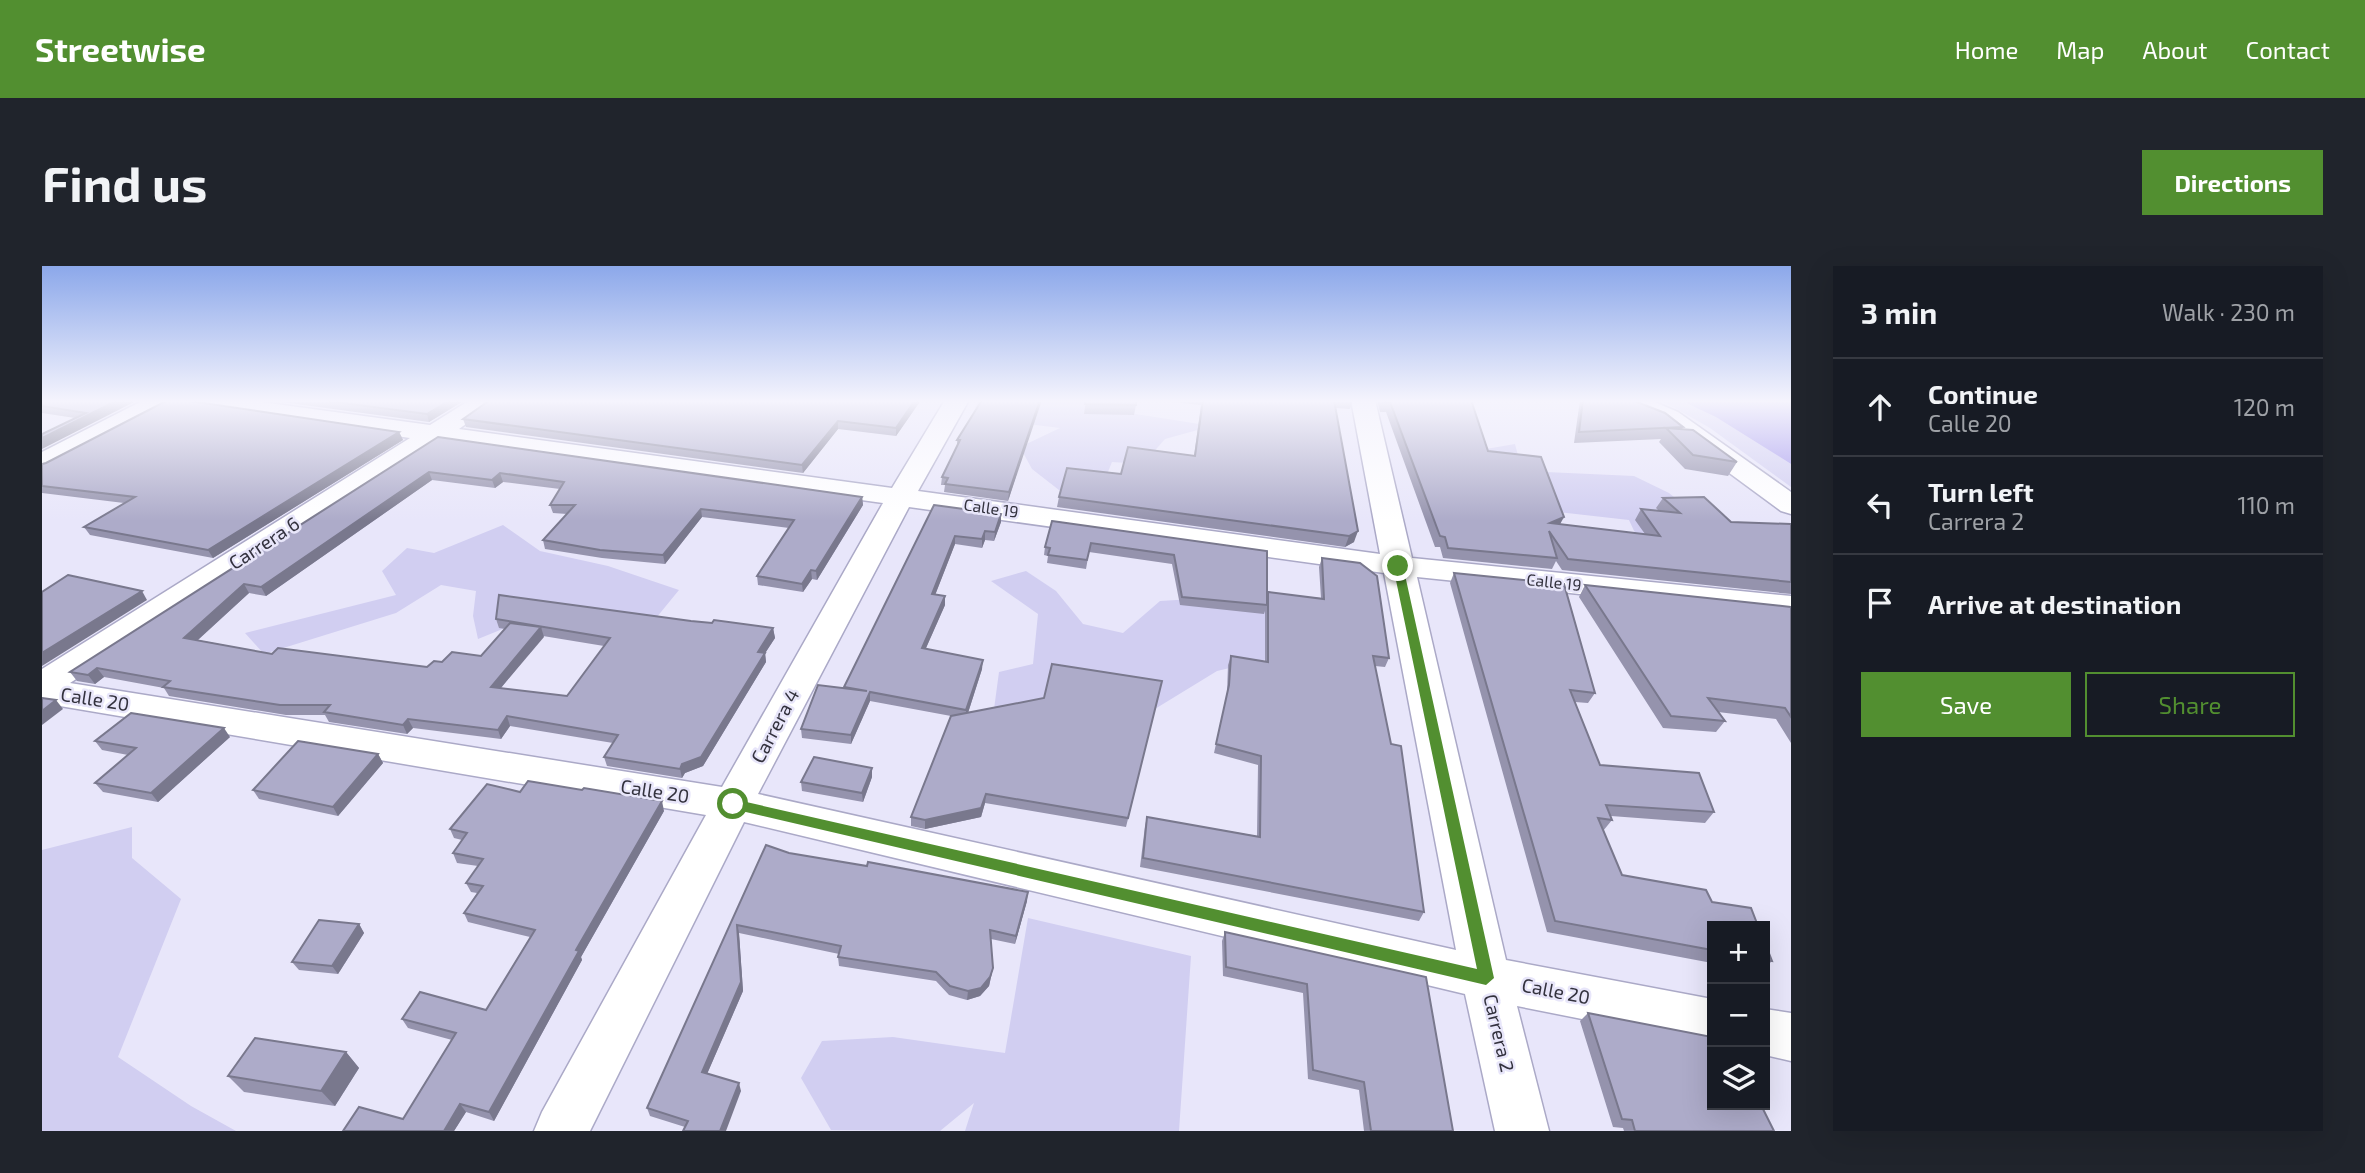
<!DOCTYPE html>
<html lang="en">
<head>
<meta charset="utf-8">
<style>
	body { margin:0; font-family:"Exo 2",sans-serif; background:#20242c; color:#f1f3f6 }
	.controls { position:absolute; right:21px; bottom:21px; display:grid; overflow:hidden; border-radius:0px; box-shadow:0 7px 28px #0002 }
	.controls button { width:63px; height:63px; display:grid; place-items:center; padding:0; border:0; border-bottom:2px solid #363941; background:#171b24; color:#f1f3f6; font:35px sans-serif }
	.stop { position:absolute; width:21px; height:21px; margin:-16px; border:5px solid #528f30; border-radius:50%; background:#fff }
	.stop.end { background:#528f30; border-color:#fff; box-shadow:0 2px 7px #0008 }
	.list { margin:0; padding:0; list-style:none }
	h2 { display:flex; justify-content:space-between; align-items:center; height:91px; margin:0; padding:0 28px; font-size:30px }
	h2 small { font-size:23px; font-weight:400; color:#9ea1a6 }
	.list li { display:grid; grid-template-columns:46px 1fr auto; gap:21px; align-items:center; box-sizing:border-box; height:98px; padding:0 28px; border-top:2px solid #363941 }
	.list b { display:block; font-size:26px; white-space:nowrap }
	.list p { margin:0; font-size:23px; white-space:nowrap; color:#9ea1a6 }
	.list em { font-size:23px; font-style:normal; color:#9ea1a6 }
	.actions { display:flex; gap:14px; padding:21px 28px }
	.actions a { flex:1; padding:16px 0; border:2px solid #528f30; border-radius:0px; text-align:center; font-size:24px; color:#528f30 }
	.actions .main { background:#528f30; color:#fff }
	.icon { flex:none; width:38px; height:38px; fill:none; stroke:currentColor; stroke-width:2; stroke-linecap:round; stroke-linejoin:round }
	.map { position:relative; flex:none; width:1749px; height:865px; overflow:hidden; border-radius:0px }
	header { display:flex; align-items:center; gap:42px; box-sizing:border-box; height:98px; padding:0 35px; background:#528f30; color:#fff }
	header strong { font-size:33px }
	nav { display:flex; gap:38px; margin-inline-start:auto; font-size:24px }
	.intro { display:flex; align-items:center; justify-content:space-between; box-sizing:border-box; height:168px; padding:0 42px }
	h1 { margin:0; font-size:49px }
	.button { padding:18px 32px; border-radius:0px; background:#528f30; color:#fff; font-size:24px; font-weight:700 }
	main { display:flex; gap:42px; padding:0 42px }
	aside { flex:1; background:#171b24; border-radius:0px; box-shadow:0 7px 28px #0002 }
	.map>svg:first-child { display:block }
	.green { fill:#d1cef1 }
	.water { fill:#a296ec }
	.lines { fill:none; stroke-linecap:round; stroke-linejoin:round }
	.minor-casing { stroke:#aba9c7; stroke-width:3 }
	.minor { fill:#fff; fill-rule:evenodd }
	.wall { fill:#9593ad; fill-rule:evenodd }
	.shaded-wall { fill:#79788d }
	.building { fill:#adabc9; stroke:#79788d; stroke-width:2 }
	.route { fill:#528f30 }
	.labels { text-anchor:middle; stroke-width:5; stroke-linejoin:round; paint-order:stroke }
	.far-street-label { font-size:16px; fill:#33323e; stroke:#e8e6fa }
	.street-label { font-size:19px; fill:#33323e; stroke:#e8e6fa }
</style>
</head>
<body>
<header>
<strong>Streetwise</strong>
<nav><a>Home</a><a>Map</a><a>About</a><a>Contact</a></nav>
</header>
<div class="intro"><h1>Find us</h1><a class="button">Directions</a></div>
<main>
<div class="map">
<svg width="1749" height="865" viewBox="0 0 1749 865">
	<rect width="100%" height="100%" fill="#e8e6fa"/>
	<g class="green">
		<path d="M936,134H1091L1087,147L1170,160L1123,173L1101,198L1070,196L1057,228L1017,224L990,203L978,181L1018,162L930,151Z"/>
		<path d="M1619,134C1665,134 1711,174 1749,198V221L1668,162Z"/>
		<path d="M1473,178L1480,205L1592,210L1627,227L1688,276L1612,308L1587,254L1516,246L1403,190Z"/>
		<path d="M461,259L498,285L566,300L637,324L610,357L493,350L436,373L431,350L434,325L399,319L354,347L222,388L203,367L354,329L340,305L365,282L392,287Z"/>
		<path d="M984,305L1014,325L1041,358L1081,367L1118,335L1167,332L1238,348L1251,387L1175,405L1108,446L950,458L957,406L991,398L996,348L949,315Z"/>
		<path d="M90,561V592L139,633L76,791L149,840L194,865H0V584Z"/>
		<path d="M986,652L1149,690L1137,865H923L932,837L898,865L789,864L759,812L780,775L851,771L963,787Z"/>
	</g>
	<path class="water" d="M1638,134H1749V198L1674,151Z"/>
	<g class="lines">
		<defs>
			<g id="minor">
				<path d="M102,134H133L130,139L9,203L0,205V186Z"/>
				<path d="M139,134H205L388,159L428,134H457L417,163L850,222L903,134H927L876,225L1338,288L1309,134H1333L1370,292L1749,330V350L1375,311L1464,694L1670,733V779L1475,740L1507,865H1453L1423,728L702,556L548,865H492L500,846L664,549L0,437V403L368,172L151,141L142,139ZM398,176L841,237L680,521L28,417ZM867,241L1342,307L1414,684L716,528Z"/>
				<path d="M1575,134H1608L1636,146L1749,226V248L1739,245L1618,156L1578,139Z"/>
				<path d="M1723,743L1749,747V795L1723,789Z"/>
			</g>
		</defs>
		<use href="#minor" class="minor-casing"/>
		<use href="#minor" class="minor"/>
	</g>
	<g class="wall">
		<path d="M0,134H96L33,152L0,147Z"/>
		<path d="M225,134H423L387,156Z"/>
		<path d="M879,134L854,170L796,163L761,207L424,161L421,153Z"/>
		<path d="M940,134L975,207L966,235L902,226L903,219H899L900,211L915,180V174Z"/>
		<path d="M1044,134L1094,139L1092,149L1042,148Z"/>
		<path d="M1111,134H1311L1308,143L1294,142L1312,276L1303,281L1015,241L1017,231L1079,208L1152,190L1159,139Z"/>
		<path d="M1335,134H1429L1446,185L1518,258L1603,268L1593,254L1599,243L1617,245L1614,242L1621,232L1689,256L1749,258V328L1520,304L1514,295L1510,303L1401,292L1398,281H1393L1344,146H1338Z"/>
		<path d="M1538,134H1590L1641,161L1640,163L1695,196L1686,210L1643,203L1617,176L1619,173L1532,177Z"/>
		<path d="M146,136L357,166L361,174L171,292L48,269L42,261L82,237L0,227V198L4,197Z"/>
		<path d="M396,171L820,231L821,239L775,314L770,313L761,326L716,319L715,310L747,262L660,251L623,298L560,292L503,283L501,274L525,248L511,247L508,239L518,223L461,216L453,222L390,214L224,330L207,327L156,374L230,388L385,401L400,396L439,390L463,363L457,362L454,353L649,355L731,362L733,372L723,387L724,396L661,500L643,507L640,512L565,500L562,491L571,477L468,460L459,473L371,462L365,468L287,456L283,449H244L127,430L122,422L62,411L53,418L35,415L28,406ZM501,370L562,380L525,430L459,422Z"/>
		<path d="M892,239L959,256L952,275L943,274L940,282L913,278L893,329L903,339L884,382L940,403L926,447L1120,415L1084,561L943,537L939,551L883,563L869,560V551L909,450L828,435L809,478L760,472L759,463L803,422Z"/>
		<path d="M1010,255L1225,285V329L1279,332L1277,301L1280,292L1347,392L1343,401L1333,400L1382,646L1377,655L1098,601L1103,560L1105,551L1215,570L1216,499L1172,487L1185,428L1186,399L1189,390L1223,396V345L1222,348L1138,339L1130,298L1047,286L1044,303L1005,297L1006,290L1002,289L1003,281Z"/>
		<path d="M1412,307L1553,427L1546,437L1533,436L1558,499L1672,546L1663,557L1569,550L1570,554L1561,565L1580,609L1670,660V697L1505,666L1408,317Z"/>
		<path d="M1543,319L1749,341V477L1734,453L1676,446L1683,455L1674,466L1621,462L1537,331Z"/>
		<path d="M188,471L116,536L61,526L53,517L86,489L60,484L53,475Z"/>
		<path d="M336,488L341,497L296,550L217,533L211,524Z"/>
		<path d="M830,502V511L821,536L760,525L759,516Z"/>
		<path d="M478,526L622,545L539,691L540,694L452,855L424,846L412,865H301L361,853L410,774L366,762L360,753L444,744L488,671L426,656L422,647L435,627L429,626L424,617L436,600L415,597L411,587L420,574L412,572L408,563Z"/>
		<path d="M724,579L747,587L985,635L973,678L949,673L951,702L947,720L938,730L925,734L907,729L894,715L797,700L796,691L797,688L697,667L701,725L665,808L699,825L643,861L608,850L605,842Z"/>
		<path d="M317,658L322,667L296,708L257,704L250,696Z"/>
		<path d="M1183,666L1384,711L1411,865H1322L1317,824L1266,813L1261,727L1181,710L1180,675Z"/>
		<path d="M1723,677L1730,695L1723,702Z"/>
		<path d="M1546,747L1732,865H1582L1581,862L1571,861L1538,755Z"/>
		<path d="M304,786L317,802L293,840L202,826L186,810Z"/>
	</g>
	<g class="shaded-wall">
		<path d="M76,134H96L0,183V172Z"/>
		<path d="M408,134H423L387,156L385,148Z"/>
		<path d="M873,134H879L854,170V162Z"/>
		<path d="M998,134H1000L966,235L967,226L975,199Z"/>
		<path d="M796,155V163L761,207L760,199Z"/>
		<path d="M357,166L361,174L171,292L166,284Z"/>
		<path d="M387,206L390,214L224,330L219,321Z"/>
		<path d="M458,207L461,216L453,222L450,214Z"/>
		<path d="M820,231L821,239L775,314L774,305Z"/>
		<path d="M659,243L660,251L623,298L621,289Z"/>
		<path d="M959,248V256L952,275L953,266Z"/>
		<path d="M1522,251L1516,262L1508,257Z"/>
		<path d="M943,265V274L940,282V273Z"/>
		<path d="M1316,265L1312,276L1303,281L1307,270Z"/>
		<path d="M913,270V278L890,337V328Z"/>
		<path d="M769,304L770,313L761,326L760,318Z"/>
		<path d="M202,318L207,327L148,381L142,372Z"/>
		<path d="M100,325L105,334L0,400V387Z"/>
		<path d="M903,330V339L880,391V382Z"/>
		<path d="M499,361L502,371L452,430L449,421Z"/>
		<path d="M731,362L733,372L718,395L716,386Z"/>
		<path d="M723,387L724,396L661,500L643,507L640,512L638,503L640,498Z"/>
		<path d="M941,394L940,403L924,453V444Z"/>
		<path d="M55,402L62,411L53,418L46,409Z"/>
		<path d="M828,426V435L809,478V469Z"/>
		<path d="M14,434L21,443L0,459V445Z"/>
		<path d="M465,450L468,460L459,473L456,464Z"/>
		<path d="M366,453L371,462L365,468L361,459Z"/>
		<path d="M182,462L188,471L116,536L109,527Z"/>
		<path d="M336,488L341,497L296,550L291,541Z"/>
		<path d="M830,502V511L821,536L820,527Z"/>
		<path d="M944,528L943,537L939,551L883,563V554Z"/>
		<path d="M620,535L622,545L539,691L540,694L452,855L447,846L534,684Z"/>
		<path d="M986,626L985,635L973,678L974,670Z"/>
		<path d="M317,658L322,667L296,708L290,700Z"/>
		<path d="M695,659L697,667L701,725L662,815L660,806Z"/>
		<path d="M951,702L947,720L938,730L925,734L926,725Z"/>
		<path d="M304,786L317,802L293,840L279,825Z"/>
		<path d="M697,817L699,825L684,865H678Z"/>
		<path d="M418,838L424,846L412,865H402Z"/>
	</g>
	<g class="building">
		<path d="M0,134H76L0,172V168L44,147L0,140Z"/>
		<path d="M126,134H141L357,166L166,284L42,261L93,231L0,220V198L4,197Z"/>
		<path d="M278,134H408L385,148Z"/>
		<path d="M448,134H873L854,162L796,155L760,199L421,153Z"/>
		<path d="M940,134H998L967,226L903,218L906,212L900,211L918,174H915Z"/>
		<path d="M1044,134H1094V139L1043,138Z"/>
		<path d="M1161,134H1292L1316,265L1307,270L1017,231L1025,202L1079,208L1086,181L1153,190Z"/>
		<path d="M1341,134H1429L1446,185L1499,191L1522,251L1508,257L1618,270L1599,243L1638,247L1621,232L1662,231L1689,256L1749,258V316L1526,293L1507,265L1515,292L1406,282L1403,271L1398,270L1348,136H1342Z"/>
		<path d="M1541,134H1590L1623,147L1641,161L1537,166Z"/>
		<path d="M1624,162L1651,164L1695,196L1651,189Z"/>
		<path d="M396,171L820,231L774,305L769,304L760,318L715,310L752,254L659,243L621,289L558,284L501,274L533,239H508L522,216L458,207L450,214L387,206L219,321L202,318L142,372L230,388L236,382L385,401L392,395L400,396L410,386L439,390L468,357L499,361L449,421L525,430L568,372L454,353L457,329L649,355L670,357L672,354L731,362L716,386L723,387L659,491L640,498L638,503L562,491L576,469L465,450L456,464L366,453L361,459L282,446L288,439H238L121,421L128,415L55,402L46,409L28,406Z"/>
		<path d="M892,239L959,248L953,266L943,265L940,273L913,270L890,328L903,330L880,382L941,394L924,444L828,426L809,469L759,463L776,419L825,425L802,421Z"/>
		<path d="M1010,255L1225,285V339L1140,331L1132,289L1049,277L1045,294L1006,289L1008,282L1003,281Z"/>
		<path d="M1280,292L1318,297L1335,310L1347,392L1331,390L1349,478L1359,480L1382,646L1101,592L1105,551L1218,571L1219,490L1174,478L1187,419L1189,390L1226,396V326L1282,333Z"/>
		<path d="M1412,307L1522,318L1553,427L1528,424L1558,499L1657,507L1672,546L1564,539L1570,554L1556,552L1580,609L1664,624L1670,636L1709,642L1716,660H1670V684L1513,655Z"/>
		<path d="M26,309L100,325L0,387V326Z"/>
		<path d="M1543,319L1749,341V451L1743,442L1666,432L1683,455L1629,450Z"/>
		<path d="M1010,398L1120,415L1086,552L944,528L939,542L883,554L869,551L909,450L1002,432Z"/>
		<path d="M0,432L14,434L0,445Z"/>
		<path d="M89,447L182,462L109,527L53,517L94,482L53,475Z"/>
		<path d="M256,475L336,488L291,541L211,524Z"/>
		<path d="M772,491L830,502L820,527L759,516Z"/>
		<path d="M486,515L540,524L542,522L620,535L534,684L537,685L447,846L418,838L402,865H301L317,841L361,853L414,767L360,753L378,726L444,744L493,664L422,647L441,620L424,617L441,593L411,587L425,567L408,563L445,518L478,526Z"/>
		<path d="M724,579L747,587L825,600L826,596L986,626L974,670L948,664L951,702L948,711L939,722L926,725L908,720L894,706L796,691L799,680L695,659L699,716L660,806L697,817L678,865H641L646,855L605,842Z"/>
		<path d="M277,654L317,658L290,700L250,696Z"/>
		<path d="M1183,666L1384,711L1411,865H1329L1322,816L1271,804L1265,718L1184,701Z"/>
		<path d="M1723,677L1730,695L1723,694Z"/>
		<path d="M1546,747L1670,771V839H1719L1732,865H1593L1590,854L1580,853Z"/>
		<path d="M213,772L304,786L279,825L186,810Z"/>
	</g>
	<linearGradient id="sky" x2="0" y2="1"><stop stop-color="#8ca8ea"/><stop offset="0.53" stop-color="#f5f4fd"/><stop offset="1" stop-color="#f5f4fd" stop-opacity="0"/></linearGradient>
	<rect width="1749" height="255" fill="url(#sky)"/>
	<path class="route" d="M1356,297L1361,300L1452,712L1444,719L691,543L685,538L691,533L1435,703L1351,300Z"/>
	<g class="labels">
		<g class="far-street-label">
			<text transform="translate(949 242) rotate(8)" y="6">Calle 19</text>
			<text transform="translate(1512 316) rotate(6)" y="6">Calle 19</text>
		</g>
		<g class="street-label">
			<text transform="translate(222 277) rotate(-33)" y="7">Carrera 6</text>
			<text transform="translate(53 433) rotate(9)" y="7">Calle 20</text>
			<text transform="translate(733 460) rotate(-62)" y="7">Carrera 4</text>
			<text transform="translate(613 525) rotate(9)" y="7">Calle 20</text>
			<text transform="translate(1514 725) rotate(11)" y="7">Calle 20</text>
			<text transform="translate(1457 767) rotate(77)" y="7">Carrera 2</text>
		</g>
	</g>
</svg>
<div class="controls">
<button>+</button>
<button>−</button>
<button><svg class="icon" aria-label="layers" viewBox="0 0 24 24"><path d="M12 4l9 5-9 5-9-5zM3 14l9 5 9-5"/></svg></button>
</div>
<div class="stop" style="left:691px;top:538px"></div>
<div class="stop end" style="left:1356px;top:300px"></div>
</div>
<aside>
<h2>3 min<small>Walk · 230 m</small></h2>
<ul class="list">
<li><svg class="icon" aria-label="ahead" viewBox="0 0 24 24"><path d="M12 20V5M6 11l6-6 6 6"/></svg><div><b>Continue</b><p>Calle 20</p></div><em>120 m</em></li>
<li><svg class="icon" aria-label="left" viewBox="0 0 24 24"><path d="M17 20v-9H6M10 6l-5 5 5 5"/></svg><div><b>Turn left</b><p>Carrera 2</p></div><em>110 m</em></li>
<li><svg class="icon" aria-label="arrive" viewBox="0 0 24 24"><path d="M6 21V4h12l-3 4 3 4H6"/></svg><div><b>Arrive at destination</b></div></li>
</ul>
<div class="actions"><a class="main">Save</a><a>Share</a></div>
</aside>
</main>
</body>
</html>
